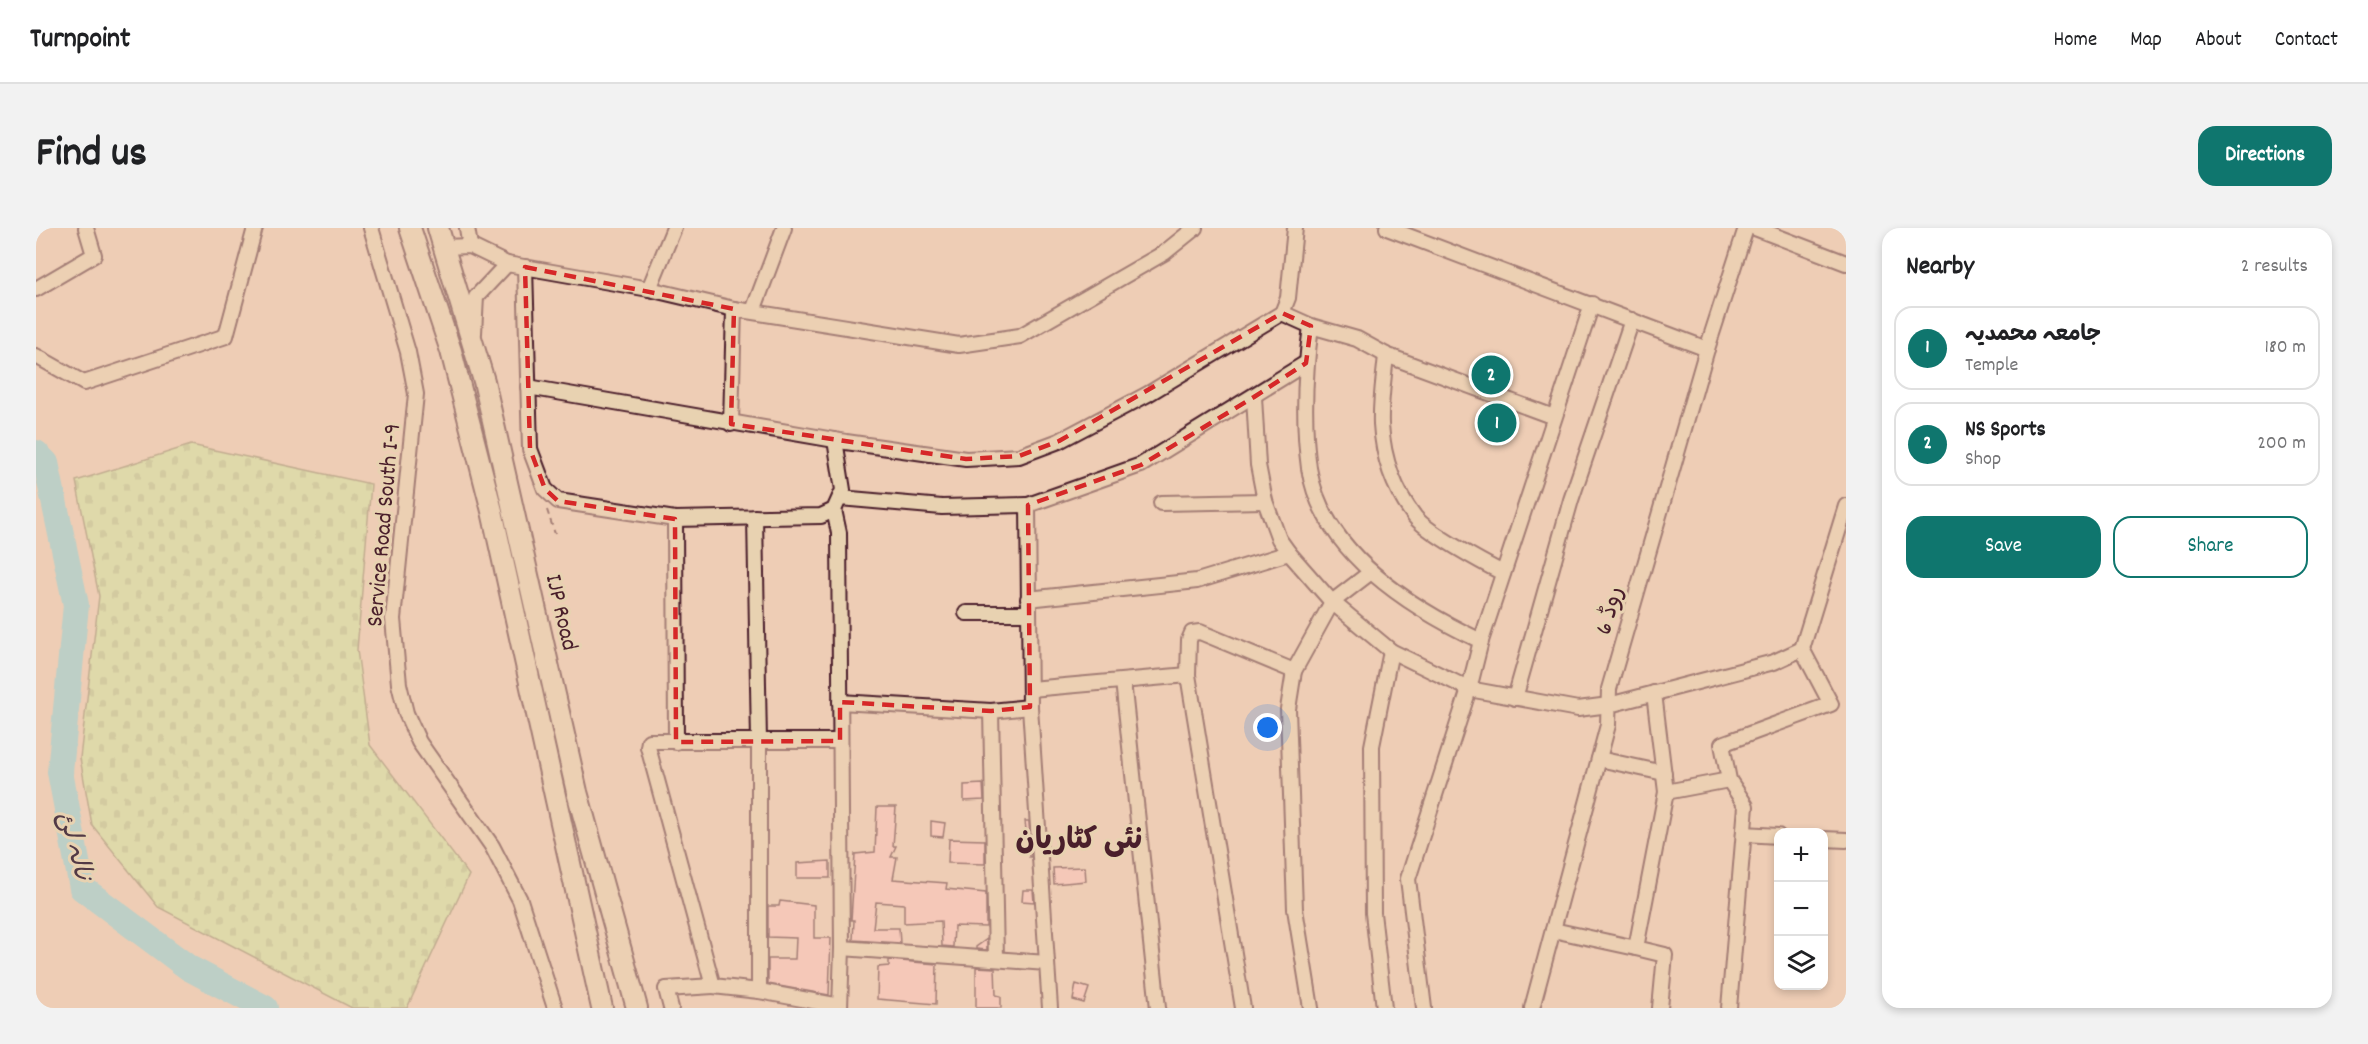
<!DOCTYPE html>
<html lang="en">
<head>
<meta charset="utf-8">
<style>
	body { margin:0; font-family:Dekko,"Playpen Sans Arabic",sans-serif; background:#f2f2f2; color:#202124 }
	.controls { position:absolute; right:18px; bottom:18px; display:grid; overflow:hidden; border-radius:12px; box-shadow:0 3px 9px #0003 }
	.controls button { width:54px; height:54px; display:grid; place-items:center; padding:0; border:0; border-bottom:2px solid #e0e0e0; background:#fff; color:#202124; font:30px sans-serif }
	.you { position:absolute; left:1232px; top:500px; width:21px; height:21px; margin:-15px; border:4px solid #fff; border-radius:50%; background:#1a73e8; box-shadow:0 0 0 9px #1a73e833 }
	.badge { display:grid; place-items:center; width:39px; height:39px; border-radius:50%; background:#0f766e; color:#fff; font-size:20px; font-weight:700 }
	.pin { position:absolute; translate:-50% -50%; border:3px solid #fff; box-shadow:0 2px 6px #0006 }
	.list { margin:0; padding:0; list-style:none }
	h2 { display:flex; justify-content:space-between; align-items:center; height:78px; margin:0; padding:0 24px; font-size:26px }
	h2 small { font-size:20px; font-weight:400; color:#757577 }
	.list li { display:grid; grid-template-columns:39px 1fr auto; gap:18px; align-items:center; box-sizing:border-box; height:84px; margin:0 12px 12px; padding:0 12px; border:2px solid #e0e0e0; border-radius:18px }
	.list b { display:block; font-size:22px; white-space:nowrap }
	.list p { margin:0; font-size:20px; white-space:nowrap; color:#757577 }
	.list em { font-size:20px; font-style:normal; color:#757577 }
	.actions { display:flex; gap:12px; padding:18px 24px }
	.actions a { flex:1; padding:14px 0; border:2px solid #0f766e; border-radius:18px; text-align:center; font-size:21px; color:#0f766e }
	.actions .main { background:#0f766e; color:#fff }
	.icon { flex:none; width:33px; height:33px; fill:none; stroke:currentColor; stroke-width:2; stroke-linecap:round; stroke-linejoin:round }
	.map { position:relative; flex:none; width:1810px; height:780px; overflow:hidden; border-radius:18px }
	header { display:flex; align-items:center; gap:36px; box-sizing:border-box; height:84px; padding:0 30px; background:#fff; border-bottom:2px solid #e0e0e0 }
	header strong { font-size:28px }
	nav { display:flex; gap:33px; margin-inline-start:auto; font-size:21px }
	.intro { display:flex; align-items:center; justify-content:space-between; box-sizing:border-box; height:144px; padding:0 36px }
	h1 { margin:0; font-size:42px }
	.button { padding:15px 27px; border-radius:18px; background:#0f766e; color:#fff; font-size:21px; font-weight:700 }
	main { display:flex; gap:36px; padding:0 36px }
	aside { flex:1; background:#fff; border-radius:18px; box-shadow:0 3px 9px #0003 }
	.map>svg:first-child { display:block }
	.cemetery { fill:url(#cemetery-stones); stroke:#8b8364; stroke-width:1.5 }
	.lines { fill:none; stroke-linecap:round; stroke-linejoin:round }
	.river { stroke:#80d0dc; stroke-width:26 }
	.building { fill:#fdc1bd; stroke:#4a1f2b; stroke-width:1.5 }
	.minor-casing { stroke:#4a1f2b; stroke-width:18 }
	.highway-casing { stroke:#4a1f2b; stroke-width:24 }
	.path { stroke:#4a1f2b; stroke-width:2; stroke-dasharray:6 4.5; stroke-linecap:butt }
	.minor { stroke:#e8d2b1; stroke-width:14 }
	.highway { stroke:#e8d2b1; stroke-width:20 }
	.marked { fill:none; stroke:#d62828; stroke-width:4.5; stroke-dasharray:12 8; stroke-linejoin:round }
	.labels { text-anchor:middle; stroke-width:6; stroke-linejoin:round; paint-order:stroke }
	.street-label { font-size:24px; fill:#4a1f2b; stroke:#e8d2b1 }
	.water-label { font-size:26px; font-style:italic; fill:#523a46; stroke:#e8d2b1 }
	.district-label { font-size:30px; font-weight:bold; fill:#4a1f2b; stroke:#e8d2b1 }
</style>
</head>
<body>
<header>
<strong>Turnpoint</strong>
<nav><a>Home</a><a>Map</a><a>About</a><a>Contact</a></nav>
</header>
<div class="intro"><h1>Find us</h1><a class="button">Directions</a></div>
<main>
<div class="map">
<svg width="1810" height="780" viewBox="0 0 1810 780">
	<defs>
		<pattern id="cemetery-stones" width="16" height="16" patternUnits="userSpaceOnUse" patternTransform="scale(1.5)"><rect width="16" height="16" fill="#cce79e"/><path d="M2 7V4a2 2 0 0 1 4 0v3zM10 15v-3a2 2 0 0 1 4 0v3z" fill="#b1c688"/></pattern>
	</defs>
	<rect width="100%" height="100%" fill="#eecdb5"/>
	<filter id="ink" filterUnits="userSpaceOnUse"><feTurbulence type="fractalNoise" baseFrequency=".0167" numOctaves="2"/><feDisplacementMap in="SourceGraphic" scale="12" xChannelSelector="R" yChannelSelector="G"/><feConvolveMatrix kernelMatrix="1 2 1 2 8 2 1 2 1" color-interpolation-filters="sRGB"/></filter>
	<g filter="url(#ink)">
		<path class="cemetery" d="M155,217L335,256L321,422L334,517L433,647L371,780H316L122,679L56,597L44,530L63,368L40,253Z"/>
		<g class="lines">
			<path class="river" d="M0,225L10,235L40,377L24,544L46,660L153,740L229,780"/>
		</g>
		<g class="building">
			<path d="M947,556L948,572L928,573V557Z"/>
			<path d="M841,579H860L857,618H860L855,629H861L857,651L911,655L910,661L950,665V699L918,698L917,719L906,718L905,693L868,695V676L840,674L837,700H863L864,715L817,712L818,692H815L819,626L839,624Z"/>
			<path d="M895,593L909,595L907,609L895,608Z"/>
			<path d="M989,593H993L995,629H993Z"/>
			<path d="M913,611L949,612V636L912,635Z"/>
			<path d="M794,633V650H761V635Z"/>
			<path d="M1049,639L1050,653L1018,656L1017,640Z"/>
			<path d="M987,662H997L998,674L986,673Z"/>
			<path d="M744,673L778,677V710H795L793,767L732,756V731H759L760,710L732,709V678H743Z"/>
			<path d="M951,711V722L940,721V719Z"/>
			<path d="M853,732L901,736L900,776L841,771L842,739L853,738Z"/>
			<path d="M940,739L959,740L960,767L965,768V780H940Z"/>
			<path d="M1040,756L1053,760L1048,775L1037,772Z"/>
		</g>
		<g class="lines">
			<defs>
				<g id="minor">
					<path d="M335,0L372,124L380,166L357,391L363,456L370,485L383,514L456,618L484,672L519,780"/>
					<path d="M431,0L434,18"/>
					<path d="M1351,0L1671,121"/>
					<path d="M1719,0L1810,35"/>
					<path d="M408,19L434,18L471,36L613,61L698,81L923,117L984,108L1128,25L1159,0"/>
					<path d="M489,39L494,221L509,261L522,273L639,291L785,288L798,282L807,262L799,212"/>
					<path d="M0,61L58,27L50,0"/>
					<path d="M613,61L638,0"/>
					<path d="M717,83L748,0"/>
					<path d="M1246,85L1275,98L1321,111L1350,127L1518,189"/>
					<path d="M1275,98C1269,143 1267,196 1273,240C1286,324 1375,380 1445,413"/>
					<path d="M438,105L440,69L471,36"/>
					<path d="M1350,127C1348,150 1344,173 1345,196C1347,229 1358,262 1379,289C1392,305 1447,335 1467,345"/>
					<path d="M0,128L48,155L190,108L219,0"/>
					<path d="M492,159L810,214L930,231L983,228L1023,213L1112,166L1246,85L1252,70L1259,0"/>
					<path d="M1218,169L1222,237L1229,273L1243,311L1253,325L1296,374L1355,423L1433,461L1542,481L1573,477L1738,434L1766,421"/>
					<path d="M695,196L698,81"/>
					<path d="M804,270L906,279L992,277"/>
					<path d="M1125,275L1229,273"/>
					<path d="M798,282L803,305L806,720L804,780"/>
					<path d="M719,289L723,514V763L677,758L612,519L613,513H804"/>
					<path d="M639,291L640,514"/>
					<path d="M992,371L1161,353L1253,325"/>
					<path d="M930,385H992"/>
					<path d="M1087,453L1122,780"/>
					<path d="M995,461L1152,447"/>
					<path d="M1618,465L1630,564L1600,720L1629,727L1624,780"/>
					<path d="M1479,470L1535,272L1596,92"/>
					<path d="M804,474L955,483L994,479"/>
					<path d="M955,483L960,730"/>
					<path d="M1563,531L1628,545"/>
					<path d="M1630,564L1693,552"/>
					<path d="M1708,606L1742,608"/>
					<path d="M1788,611L1810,612"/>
					<path d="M1517,702L1600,720"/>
					<path d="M806,720L1011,735"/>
					<path d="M723,763L804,778"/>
					<path d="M635,780L630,761L677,758"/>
					<path d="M1014,780L994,479L992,277L1105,237L1270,135"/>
					<path d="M1207,780L1152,447L1153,412L1156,405L1164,404L1258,443"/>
					<path d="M1275,780L1259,681L1252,481L1258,443L1296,374L1335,344"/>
					<path d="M1348,780L1337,685L1336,518L1355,423"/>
					<path d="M1388,780L1372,651L1433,461L1445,413L1556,76"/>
					<path d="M1496,780L1572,497L1573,461L1671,121L1710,0"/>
					<path d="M1693,780L1710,578L1693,552L1686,516L1795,476L1766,421L1810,278"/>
				</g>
				<g id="highway">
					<path d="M374,0L415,123L456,283L566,780"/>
					<path d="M402,0L448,153L541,564L601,780"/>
				</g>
			</defs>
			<use href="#minor" class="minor-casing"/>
			<use href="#highway" class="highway-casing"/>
			<path class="path" d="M511,282L519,306"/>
			<use href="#minor" class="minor"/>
			<use href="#highway" class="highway"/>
		</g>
	</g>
	<path d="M0 0H1810V780H0ZM489,39L698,81L695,196L930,231L983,228L1023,213L1246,85L1275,98L1270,135L1218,169L1105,237L992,277L994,479L955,483L804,474V513L640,514L639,291L522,273L509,261L494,221Z" fill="#eecdb5" fill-opacity=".55" fill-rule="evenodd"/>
	<path class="marked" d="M489,39L698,81L695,196L930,231L983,228L1023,213L1246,85L1275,98L1270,135L1218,169L1105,237L992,277L994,479L955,483L804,474V513L640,514L639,291L522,273L509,261L494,221Z"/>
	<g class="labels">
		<g class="street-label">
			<text transform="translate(346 297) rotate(-85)" y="8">Service Road South I-9</text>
			<text transform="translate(1572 382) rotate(-74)" y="8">روڈ 6</text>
			<text transform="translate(527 384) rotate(77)" y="8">IJP Road</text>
		</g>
		<g class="water-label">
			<text transform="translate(41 618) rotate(76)" y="9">نالہ لئ</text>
		</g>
		<g class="district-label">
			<text x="1043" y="620">نئی کٹاریان</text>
		</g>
	</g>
</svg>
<div class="controls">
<button>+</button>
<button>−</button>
<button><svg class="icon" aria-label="layers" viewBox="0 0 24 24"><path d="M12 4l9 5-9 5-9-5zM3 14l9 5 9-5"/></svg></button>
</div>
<div class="you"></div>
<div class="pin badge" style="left:1461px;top:195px">1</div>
<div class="pin badge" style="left:1455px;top:147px">2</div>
</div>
<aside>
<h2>Nearby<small>2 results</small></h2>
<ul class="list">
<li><span class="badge">1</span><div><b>جامعہ محمدیہ</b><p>Temple</p></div><em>180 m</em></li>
<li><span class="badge">2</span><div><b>NS Sports</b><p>Shop</p></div><em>200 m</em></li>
</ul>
<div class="actions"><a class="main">Save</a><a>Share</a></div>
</aside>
</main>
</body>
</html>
